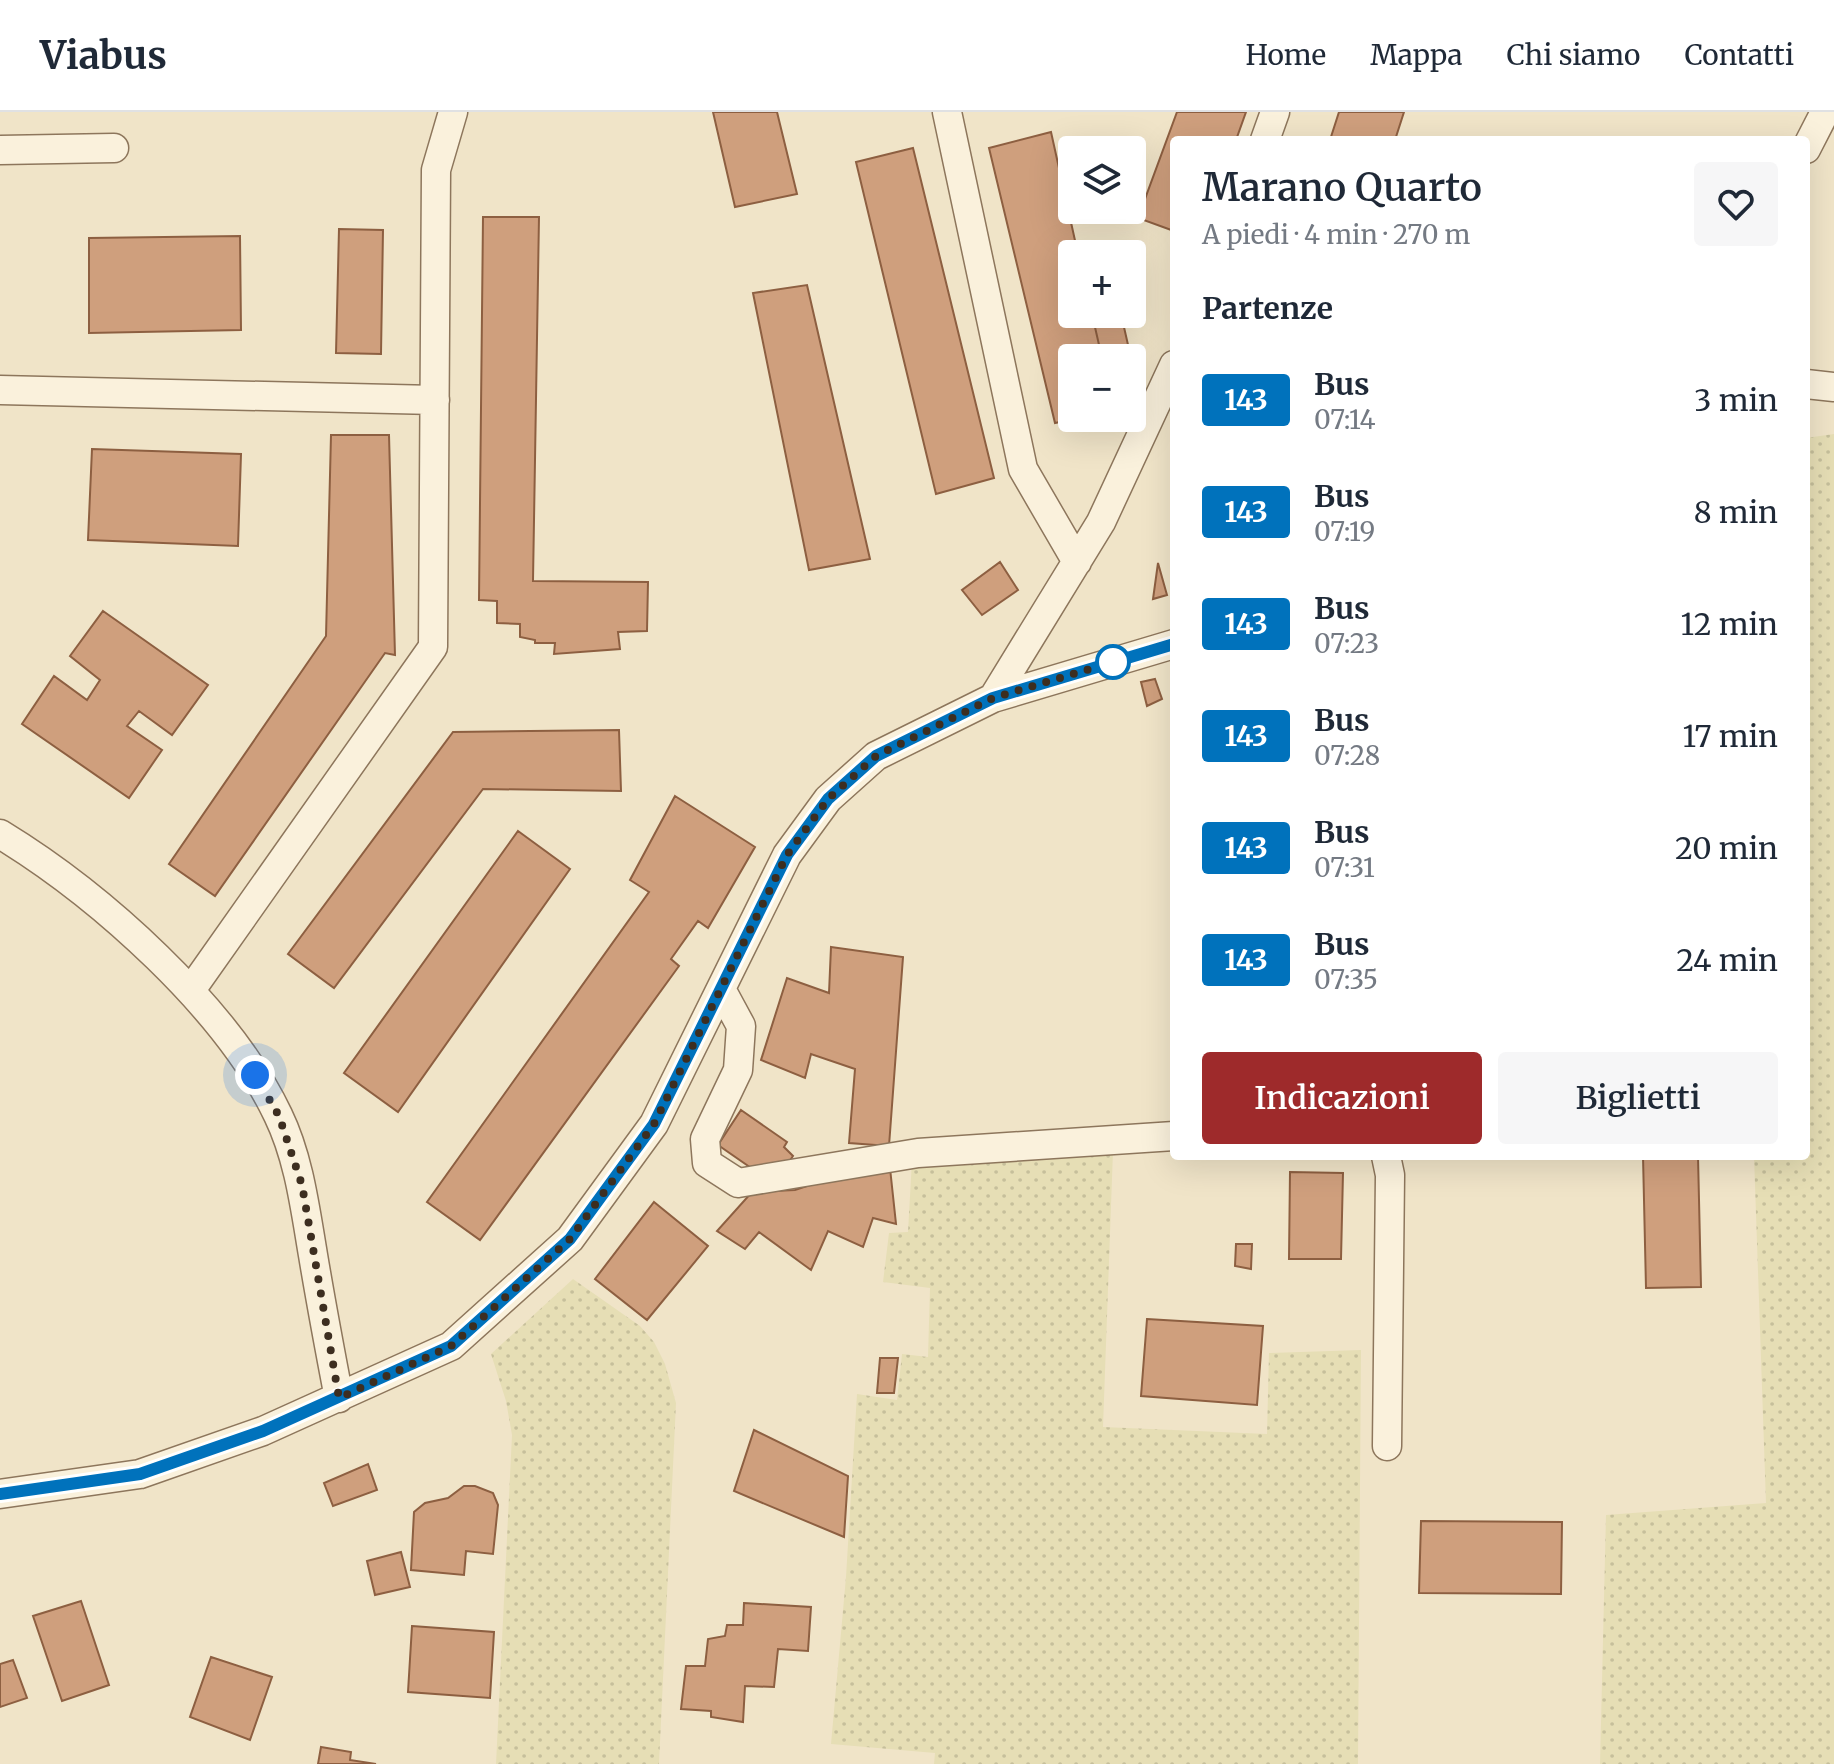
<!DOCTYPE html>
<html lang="it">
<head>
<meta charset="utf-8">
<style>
	body { margin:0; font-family:Merriweather,serif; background:#f6f6f7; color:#1f2937; height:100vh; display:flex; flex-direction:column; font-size:30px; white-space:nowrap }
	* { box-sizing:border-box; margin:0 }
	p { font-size:26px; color:#747a83 }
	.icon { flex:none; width:44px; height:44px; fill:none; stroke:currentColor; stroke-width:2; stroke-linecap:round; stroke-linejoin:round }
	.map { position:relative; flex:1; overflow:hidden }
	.details { position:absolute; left:1170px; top:24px; width:640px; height:1024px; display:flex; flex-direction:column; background:#fff; border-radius:8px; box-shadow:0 8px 32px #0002 }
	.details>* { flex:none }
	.badge { padding:0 16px; border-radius:6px; font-size:28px; line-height:52px }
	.fabs { position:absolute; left:1058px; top:24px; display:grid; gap:16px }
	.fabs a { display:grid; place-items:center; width:88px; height:88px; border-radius:8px; background:#fff; box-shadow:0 8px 32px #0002; font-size:40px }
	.you { position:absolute; width:40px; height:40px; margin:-20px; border:6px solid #fff; border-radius:50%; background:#1a73e8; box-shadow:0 0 0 12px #1a73e833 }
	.map>.badge { position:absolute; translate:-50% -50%; box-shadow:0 0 0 4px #fff }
	h2 { padding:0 32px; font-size:30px; line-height:72px }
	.round { display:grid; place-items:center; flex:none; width:84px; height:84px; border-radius:8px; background:#f6f6f7 }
	.head { display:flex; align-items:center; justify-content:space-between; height:136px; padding:0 32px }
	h1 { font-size:38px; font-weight:600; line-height:60px }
	.button { display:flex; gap:16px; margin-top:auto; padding:16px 32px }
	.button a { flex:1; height:92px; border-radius:8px; background:#9e2a2b; color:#fff; font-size:32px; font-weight:600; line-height:92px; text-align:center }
	.button a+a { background:#f6f6f7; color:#1f2937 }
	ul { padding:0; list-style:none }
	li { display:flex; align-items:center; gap:24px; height:112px; padding:0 32px }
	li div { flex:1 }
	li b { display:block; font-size:30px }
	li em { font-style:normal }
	li .badge { min-width:88px; font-weight:700; text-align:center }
	header { display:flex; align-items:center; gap:48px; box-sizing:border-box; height:112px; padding:0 40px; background:#fff; border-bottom:2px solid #e0e1e3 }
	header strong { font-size:38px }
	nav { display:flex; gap:44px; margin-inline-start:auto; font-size:28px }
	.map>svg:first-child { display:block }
	.farmland { fill:url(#farmland-dots) }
	.building { fill:#cf9f7d; stroke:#8d5f41; stroke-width:2 }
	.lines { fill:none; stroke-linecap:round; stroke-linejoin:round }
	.minor-casing { stroke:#8d765c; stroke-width:31 }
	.minor { stroke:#faf1dc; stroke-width:28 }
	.line-casing { stroke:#fff; stroke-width:18 }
	.line { stroke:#0072bc; stroke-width:12 }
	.walk { stroke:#3d2e20; stroke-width:8; stroke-dasharray:0 14.4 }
	.stop-dot { fill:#fff; stroke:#0072bc; stroke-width:4 }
</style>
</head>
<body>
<header>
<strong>Viabus</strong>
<nav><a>Home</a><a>Mappa</a><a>Chi siamo</a><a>Contatti</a></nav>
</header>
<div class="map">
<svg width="1834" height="1652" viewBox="0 0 1834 1652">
	<defs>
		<pattern id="farmland-dots" width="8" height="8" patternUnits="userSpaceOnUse" patternTransform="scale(2)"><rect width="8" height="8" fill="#e6deb5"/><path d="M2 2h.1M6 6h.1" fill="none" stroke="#c6bf9b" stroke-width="1.8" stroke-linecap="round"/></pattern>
	</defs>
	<rect width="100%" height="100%" fill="#f0e4c8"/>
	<!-- farmland -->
	<path class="farmland" d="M1834,322V1652H1600L1606,1403L1766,1391L1754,1044H1806V326Z
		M1113,1039L1103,1315L1267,1322L1269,1241L1361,1238L1358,1652H934L935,1641L831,1632L846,1465L857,1282L897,1288L902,1242L928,1245L930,1176L883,1170L889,1121L908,1120L912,1048Z
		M573,1167L640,1214L654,1230L665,1252L676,1291L659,1652H496L512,1323L506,1289L491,1242Z"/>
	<!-- building -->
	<path class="building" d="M713,0H777L797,82L735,95Z
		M1177,0H1246L1236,28H1174V119L1138,106Z
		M1339,0H1404L1395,28H1330Z
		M1051,20L1078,142H1072V202H1092L1102,246H1072V306H1079L1055,311L989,36Z
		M913,36L994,366L936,382L856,50Z
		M483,105H539L533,469L648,470L647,519L618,520L620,537L554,542L555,531H535V528L520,525V512L497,511V489L479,488Z
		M339,117L383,118L381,242L336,241Z
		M240,124L241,218L89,221V126Z
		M807,173L870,447L809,458L753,181Z
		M1092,202H1121L1131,246H1102Z
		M331,323H389L395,543L385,541L215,784L169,752L326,524Z
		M92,337L241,342L238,434L88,428Z
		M1000,450L1018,478L982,503L962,478Z
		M1158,451L1167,483L1153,487Z
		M103,499L208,573L172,623L139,599L127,614L162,638L129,686L22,612L54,564L87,588L100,568L70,544Z
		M1155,567L1162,587L1147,594L1141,570Z
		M619,618L621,679L483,677L334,876L288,842L453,620Z
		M675,684L755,735L708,816L698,809L671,847L679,854L480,1128L427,1090L649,780L630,768Z
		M518,719L570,757L398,1000L344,961Z
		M831,835L903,845L889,1034L849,1031L855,957L811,942L805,966L761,948L787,866L829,881Z
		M741,998L787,1030L784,1035L793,1044L783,1059L764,1065L718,1033Z
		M1643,1044H1698L1701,1175L1646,1176Z
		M890,1056L896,1112L873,1106L863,1135L828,1119L811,1158L759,1120L745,1137L717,1119L752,1080L795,1078L846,1061Z
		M1290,1060L1343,1061L1341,1147H1289Z
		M654,1090L708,1134L647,1208L595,1167Z
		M1236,1132H1252L1251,1157L1235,1154Z
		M1147,1207L1263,1214L1257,1293L1141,1284Z
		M880,1246H898L894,1281H877Z
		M754,1318L848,1364L844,1425L734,1379Z
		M368,1352L377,1378L333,1394L324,1371Z
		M464,1374H475L493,1381L498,1393L493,1442L466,1439L464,1463L411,1458L414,1400L425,1391L448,1386Z
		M1421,1409L1562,1410L1561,1482L1419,1481Z
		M401,1440L410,1475L375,1483L367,1449Z
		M81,1489L109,1573L62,1589L33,1504Z
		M744,1491L811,1495L808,1539L778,1537L774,1575L745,1574L743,1610L711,1605V1599L681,1597L686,1554H705L708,1527L725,1524L727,1513H743Z
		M412,1514L494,1520L490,1586L408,1580Z
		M211,1545L272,1565L250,1628L190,1605Z
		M13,1548L27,1586L0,1595V1552Z
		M321,1635L351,1640L350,1648L376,1652H318Z"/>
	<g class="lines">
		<defs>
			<path id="minor" d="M947,0L1023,357L1077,450
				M1265,28L1275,0
				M1806,37L1825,0
				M0,38L114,36
				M1806,272L1834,275
				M0,278L435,288
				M993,586L1101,410L1174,253
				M0,722C100,783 227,896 278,1003C299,1046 305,1096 313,1143C321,1191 330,1239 339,1286
				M721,877L741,914L738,958L705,1027L707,1051L738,1071L918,1041L1174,1024
				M191,878L433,535L436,58L453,0
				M1386,1044L1390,1063L1387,1334
				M0,1382L140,1362L263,1319L451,1234L570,1127L654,1012L787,743L828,687L876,644L993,586L1174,532"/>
		</defs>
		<!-- minor casing -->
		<use href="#minor" class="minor-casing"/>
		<!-- minor -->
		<use href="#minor" class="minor"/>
	</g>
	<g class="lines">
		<defs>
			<path id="line" d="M0,1382L140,1362L263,1319L451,1234L570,1127L654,1012L787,743L828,687L876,644L993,586L1174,532"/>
		</defs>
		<!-- line casing -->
		<use href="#line" class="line-casing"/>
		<!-- line -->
		<use href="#line" class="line"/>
		<!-- walk -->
		<path class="walk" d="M255,963L279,1004L302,1073L339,1286L451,1234L570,1127L654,1012L787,743L828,687L876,644L993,586L1113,550"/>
	</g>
	<!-- markers -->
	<circle class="stop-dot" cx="1113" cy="550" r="16"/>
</svg>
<div class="fabs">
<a><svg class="icon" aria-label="layers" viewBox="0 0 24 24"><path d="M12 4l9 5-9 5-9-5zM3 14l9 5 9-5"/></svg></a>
<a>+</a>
<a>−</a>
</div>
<div class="you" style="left:255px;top:963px"></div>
<section class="details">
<div class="head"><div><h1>Marano Quarto</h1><p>A piedi · 4 min · 270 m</p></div><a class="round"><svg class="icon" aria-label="heart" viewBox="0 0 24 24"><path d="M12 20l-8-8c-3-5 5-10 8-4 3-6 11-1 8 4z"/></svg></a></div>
<h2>Partenze</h2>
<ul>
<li><span class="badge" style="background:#0072bc;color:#fff">143</span><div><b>Bus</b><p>07:14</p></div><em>3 min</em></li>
<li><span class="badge" style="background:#0072bc;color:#fff">143</span><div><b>Bus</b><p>07:19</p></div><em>8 min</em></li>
<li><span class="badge" style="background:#0072bc;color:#fff">143</span><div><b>Bus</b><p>07:23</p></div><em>12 min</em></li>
<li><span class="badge" style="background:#0072bc;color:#fff">143</span><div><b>Bus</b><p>07:28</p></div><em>17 min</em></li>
<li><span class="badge" style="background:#0072bc;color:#fff">143</span><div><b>Bus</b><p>07:31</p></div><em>20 min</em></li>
<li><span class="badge" style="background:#0072bc;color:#fff">143</span><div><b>Bus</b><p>07:35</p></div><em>24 min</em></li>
</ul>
<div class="button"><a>Indicazioni</a><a>Biglietti</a></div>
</section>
</div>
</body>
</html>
